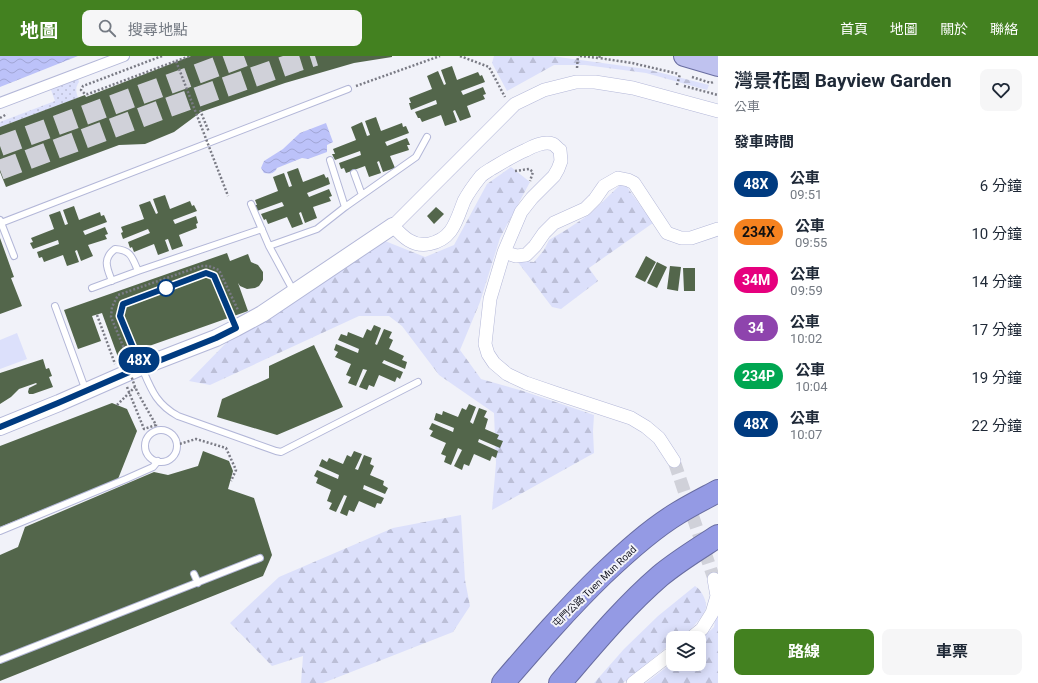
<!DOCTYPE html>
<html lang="zh-TW">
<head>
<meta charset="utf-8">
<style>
	body { margin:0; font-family:Roboto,"Noto Sans TC",sans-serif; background:#f6f6f7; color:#1f2937; height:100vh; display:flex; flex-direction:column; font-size:15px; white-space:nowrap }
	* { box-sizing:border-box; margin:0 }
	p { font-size:13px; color:#747a83 }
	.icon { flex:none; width:22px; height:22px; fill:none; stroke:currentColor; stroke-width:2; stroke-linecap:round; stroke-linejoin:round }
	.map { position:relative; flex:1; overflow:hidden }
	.sheet { display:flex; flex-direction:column; background:#fff; width:320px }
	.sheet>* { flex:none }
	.badge { padding:0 8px; border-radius:13px; font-size:14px; line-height:26px }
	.tools { position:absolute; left:666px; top:575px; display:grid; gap:8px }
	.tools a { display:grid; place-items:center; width:40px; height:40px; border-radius:8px; background:#fff; box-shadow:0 2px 10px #0003; font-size:20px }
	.map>.badge { position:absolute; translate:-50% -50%; box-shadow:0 0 0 2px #fff }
	h2 { padding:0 16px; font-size:15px; line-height:36px }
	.round { display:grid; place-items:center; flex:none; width:42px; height:42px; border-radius:8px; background:#f6f6f7 }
	.overview { display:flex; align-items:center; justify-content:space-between; height:68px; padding:0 16px }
	h1 { font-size:19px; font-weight:700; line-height:30px }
	.action { display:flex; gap:8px; margin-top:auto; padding:8px 16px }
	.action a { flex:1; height:46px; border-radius:8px; background:#438120; color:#fff; font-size:16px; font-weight:700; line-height:46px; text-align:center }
	.action a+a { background:#f6f6f7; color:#1f2937 }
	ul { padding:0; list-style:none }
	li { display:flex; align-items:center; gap:12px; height:48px; padding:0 16px }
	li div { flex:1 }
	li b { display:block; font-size:15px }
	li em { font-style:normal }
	li .badge { min-width:44px; font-weight:700; text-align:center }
	header { display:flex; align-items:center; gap:24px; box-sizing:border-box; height:56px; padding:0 20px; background:#438120; color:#fff }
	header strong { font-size:19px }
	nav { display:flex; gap:22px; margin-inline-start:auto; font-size:14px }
	.search { width:280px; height:36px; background:#f6f6f7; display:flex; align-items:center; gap:10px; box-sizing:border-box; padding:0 14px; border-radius:8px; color:#747a83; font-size:15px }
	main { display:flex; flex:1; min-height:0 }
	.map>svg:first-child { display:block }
	.grass { fill:url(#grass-dots) }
	.forest { fill:url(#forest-firs) }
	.garden { fill:#dce0fb }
	.water { fill:url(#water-waves) }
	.building { fill:#53664b }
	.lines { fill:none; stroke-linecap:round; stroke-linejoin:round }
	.minor-tunnel { stroke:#d0d1d9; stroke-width:13; stroke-dasharray:13 6; stroke-linecap:butt }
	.primary-tunnel { stroke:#d0d1d9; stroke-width:20; stroke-dasharray:20 10; stroke-linecap:butt }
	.service-casing { stroke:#b3b7d8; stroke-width:8 }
	.pedestrian-casing { stroke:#b3b7d8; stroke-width:12 }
	.minor-casing { stroke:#b3b7d8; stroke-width:14 }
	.tertiary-casing { stroke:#b3b7d8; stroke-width:18 }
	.primary-casing { stroke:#686ca0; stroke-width:22 }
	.motorway-casing { stroke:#686ca0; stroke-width:24 }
	.path { stroke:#7a7b85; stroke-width:2.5; stroke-dasharray:2 2; stroke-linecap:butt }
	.service { stroke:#fff; stroke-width:6 }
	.pedestrian { stroke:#fff; stroke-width:10 }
	.minor { stroke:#fff; stroke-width:13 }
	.tertiary { stroke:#fff; stroke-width:16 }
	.primary { stroke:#bfc2ef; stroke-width:20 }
	.motorway { stroke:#949ae4; stroke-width:22 }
	.path-bridge { stroke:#7a7b85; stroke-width:2.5; stroke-dasharray:2 2; stroke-linecap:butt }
	.line-casing { stroke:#fff; stroke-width:9 }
	.line { stroke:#003b80; stroke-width:6 }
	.stop-dot { fill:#fff; stroke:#003b80; stroke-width:2 }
	.labels { text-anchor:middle; stroke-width:4; stroke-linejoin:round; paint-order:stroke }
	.street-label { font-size:10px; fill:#151622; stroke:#f1f2f9 }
</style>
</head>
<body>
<header>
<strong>地圖</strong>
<div class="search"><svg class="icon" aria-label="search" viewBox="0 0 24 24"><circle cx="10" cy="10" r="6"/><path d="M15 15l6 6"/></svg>搜尋地點</div>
<nav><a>首頁</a><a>地圖</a><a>關於</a><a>聯絡</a></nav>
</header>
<main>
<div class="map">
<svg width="718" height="627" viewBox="0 0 718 627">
	<defs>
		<pattern id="grass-dots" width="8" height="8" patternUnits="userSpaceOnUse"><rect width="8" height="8" fill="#dce0fb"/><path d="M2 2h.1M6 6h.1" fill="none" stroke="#bcbfd7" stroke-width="1.8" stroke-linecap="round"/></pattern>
		<pattern id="forest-firs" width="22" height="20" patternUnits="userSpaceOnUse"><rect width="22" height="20" fill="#dce0fb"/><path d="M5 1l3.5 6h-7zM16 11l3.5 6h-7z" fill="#bcbfd7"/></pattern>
		<pattern id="water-waves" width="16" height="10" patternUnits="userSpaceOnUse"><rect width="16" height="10" fill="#bcc2f9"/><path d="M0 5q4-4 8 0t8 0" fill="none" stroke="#a1a6d5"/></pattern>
	</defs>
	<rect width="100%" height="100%" fill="#f1f2f9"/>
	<!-- grass -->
	<path class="grass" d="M78,23L79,26C75,32 76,35 78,42L0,71V66L55,45L51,34Z"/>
	<!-- forest -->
	<path class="forest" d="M494,0H551L646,13L709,29L707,34L646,17L585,9H554L507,35L492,7Z
		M511,111L530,126L500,182L480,246L460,294L481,323L523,335L594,359L593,375L594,397L492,454L496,407L494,357L439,319L402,270L389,260H359L210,329L189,325L226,287L385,185L425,201L454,189L487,128Z
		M620,129L627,131L653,167L589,212L598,225L561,253L552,251L517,205L534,206L544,194L549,184L566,174L590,158Z
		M461,459L465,524L470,550L453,576L323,627H301L303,600L272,610L230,567L279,521L393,472Z
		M695,530C701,533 707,545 706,551C705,560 687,578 679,582C678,582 674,582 673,582V586L623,627H594L624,593L658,560Z
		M718,547V627H646L673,606V608H699V585L714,571Z"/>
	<!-- garden -->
	<path class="garden" d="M17,277L27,303L0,313V284Z"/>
	<!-- water -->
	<path class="water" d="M0,0H78L0,31Z
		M326,67L333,86L327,89V96L308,103L302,102L277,112C274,118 270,118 264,117L261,112L264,105L283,93L300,77Z"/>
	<!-- building -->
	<path class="building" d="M191,0H392V1L354,7L285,27L201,56L174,76L145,88L119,89L6,131L0,116V71L85,39L86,41Z
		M452,10L457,24L478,16L480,20L482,19L485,26L461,35L463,39L483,31L486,38L483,39L485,43L467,50L471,61L460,65L455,54L453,55L457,66L445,70L441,59L422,66L420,62H418L415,56L437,48L436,44L411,54L409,47H411L409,42L432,33L427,20L438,15L444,29L446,28L441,14Z
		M376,61L381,75L402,67L403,71L406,70L409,77L385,86L387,90L407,82L410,89H407L409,94L390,100L395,112L383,116L379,105L377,106L381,117L369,121L365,110L346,117L344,112L341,113L339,107L361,99L360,95L335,104L332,98H335L333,93L356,84L351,71L362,66L367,80L370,79L365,65Z
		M298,112L303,126L324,118L326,122L328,121L330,128L307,137L309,141L329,133L332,140L329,141L331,145L313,151L317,162L305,167L301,156L299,157L303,168L292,172L287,161L268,168L266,163L264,164L261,158L284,150L282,146L257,155L255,149H257L255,144L278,135L273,121L284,117L289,131L292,130L287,116Z
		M165,139L170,153L190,145L192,150L194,149L197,155L173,164L175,168L196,160L198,167L196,168L197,172L179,179L183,190L172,194L168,183L165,184L169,195L158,199L154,188L134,196L132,191L130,192L128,186L150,177L148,173L123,183L121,177L123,176L121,171L144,163L139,149L150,145L156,158L158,157L153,143Z
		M74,150L79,164L100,156L101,160L104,159L107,166L83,175L85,179L105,171L108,178L105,179L107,183L88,189L93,200L81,205L77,194L75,195L79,206L67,210L63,199L44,206L42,201L39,202L37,196L59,188L58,184L33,193L30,187L33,186L31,182L54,173L49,159L60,155L65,169L68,168L63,154Z
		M436,151L444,158L434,168L427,160Z
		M0,182L14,221L11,222L22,250L0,258Z
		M227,197L230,205L248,198L251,206L258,209L263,216V224L259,230L255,232L247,233L240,230L238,227L248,255L118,301L102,257L92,260L101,285L78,293L64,254Z
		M646,200L656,206L645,226L635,221Z
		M657,206L667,211L657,232L647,227Z
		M670,210L681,211L678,235L667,233Z
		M683,212H695V235H684Z
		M374,269L381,272L375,288L377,289L384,273L392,276L389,282L393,284L389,293L404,300L402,304L407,306L405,313L384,304L382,307L403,316L400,323L397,321L395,326L379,319L374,331L369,329L367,334L359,331L367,314L363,313L356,330L348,327L351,321L346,319L351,308L335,301L338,296L334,294L336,288L358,297L359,293L338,284L341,278L347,280L348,276L363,282L367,273L371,275Z
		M314,289L343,351L277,379L217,361L222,343L269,322V310Z
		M43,303L46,313L49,312L52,320L49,321L53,331L33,338H29L28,336L29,332L37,328L36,327L19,333L11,341L0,348V317Z
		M112,347L127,353L137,375L118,423L0,471V390Z
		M469,348L476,351L470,366L473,368L479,352L487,355L484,361L488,363L485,373L499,379L497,383L503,385L500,392L479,383L478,386L498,395L496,402L492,400L490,405L474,398L469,410L464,408L462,414L454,410L462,394L458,392L451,409L444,406L446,400L441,398L446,387L430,380L433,375L429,373L432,367L453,376L454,372L434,364L436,357L442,359L443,355L458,361L462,352L466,354Z
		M203,395L229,405L233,415L228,433L254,442L272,499L263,520L0,625V499L18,491L25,471L154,416L168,419L198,410Z
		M354,395L362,398L355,413L358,414L364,399L372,402L370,408L374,410L370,419L384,425L383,429L388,432L385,438L364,429L363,433L384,442L381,448L377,447L375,452L359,445L354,456L349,454L347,460L340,457L347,440L344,439L336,456L329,453L332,447L327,445L331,434L316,427L318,422L314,420L317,414L338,423L339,419L319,410L322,403L327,406L329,402L343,408L347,399L351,401Z"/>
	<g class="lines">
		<!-- minor-tunnel -->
		<path class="minor-tunnel" d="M674,405L714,523"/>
		<!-- primary-tunnel -->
		<path class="primary-tunnel" d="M0,90L246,0
			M0,114L166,52L296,6L315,0"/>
		<defs>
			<path id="service" d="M330,104L345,151
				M354,117L362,139
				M251,148L269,190L294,236
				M0,164L14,200
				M1,167L348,33
				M269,190L317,173L345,151L416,101L427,81
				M112,225C107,212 102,203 115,193C131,194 132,201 138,215
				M92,232L138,215L262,173
				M55,250L86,335
				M142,312C151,333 156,348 178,360L276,395L281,396L418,326
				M145 390a16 16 0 1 1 32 0a16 16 0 1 1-32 0Z
				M0,475L126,423L153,411L158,405
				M194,518L198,527
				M0,604L260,502"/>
			<path id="pedestrian" d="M0,47L124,0"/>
			<path id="minor" d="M504,196L516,200L526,199L535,190L544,177L554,167L585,153L595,143L604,130L618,122L628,124L634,127L667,177L681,182H691L718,173
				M674,405L659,382L646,371L631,362L558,338L526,327L507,318L494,307L488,298L485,288L490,243L504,196L521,156L532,142L554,120L558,113L561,105L560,94C558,93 555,89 553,88C545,85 533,90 526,94C514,99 503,106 491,113C488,115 484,117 481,120C477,125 467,139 464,145C456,165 453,183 429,188C413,191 403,181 393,170L515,48L544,34L576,26H595L633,32L718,55
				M691,582L702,573L712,557L717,540L714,523
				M633,627L673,596"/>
			<path id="tertiary" d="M0,371L59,347L141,311L216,282L236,272L262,258L393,170"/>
			<path id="primary" d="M684,0L718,10"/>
			<path id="motorway" d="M503,627C535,590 567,553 602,519C625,497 650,474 678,457C691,449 705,442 718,435
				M560,627C592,590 623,552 660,520C678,505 698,493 718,480"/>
		</defs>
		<!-- service casing -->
		<use href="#service" class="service-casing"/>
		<!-- pedestrian casing -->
		<use href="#pedestrian" class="pedestrian-casing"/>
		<!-- minor casing -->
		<use href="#minor" class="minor-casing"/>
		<!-- tertiary casing -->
		<use href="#tertiary" class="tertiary-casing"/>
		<!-- primary casing -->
		<use href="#primary" class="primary-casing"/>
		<!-- motorway casing -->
		<use href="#motorway" class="motorway-casing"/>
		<!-- path -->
		<path class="path" d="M460,0L489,11L505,41
			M580,0L599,2
			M600,0L599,2L632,7L679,18
			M176,5L190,0
			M577,12L578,0
			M692,21L711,27L713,26
			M677,29L680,18
			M356,30L440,0
			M684,30L718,39
			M200,54L209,76
			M0,62L7,58
			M515,115L529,113L533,116L530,125
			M97,259L115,308
			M128,302L111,261L112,251L118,239L201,210H209L219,214L238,254
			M127,331L144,373L156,369L139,339
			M176,389L196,383L226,392L236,414L231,425"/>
		<!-- service -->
		<use href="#service" class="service"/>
		<!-- pedestrian -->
		<use href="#pedestrian" class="pedestrian"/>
		<!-- minor -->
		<use href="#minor" class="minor"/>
		<!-- tertiary -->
		<use href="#tertiary" class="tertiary"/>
		<!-- primary -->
		<use href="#primary" class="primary"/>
		<!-- motorway -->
		<use href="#motorway" class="motorway"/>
		<!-- path-bridge -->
		<path class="path-bridge" d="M162,0L83,30L81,34L85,38H88L176,5L228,140
			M124,299L135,331L139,339
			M117,349L135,331"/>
	</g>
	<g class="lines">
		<defs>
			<path id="line" d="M0,371L58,347L141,311L120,260L123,248L206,217L214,220L236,272L216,282L156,306"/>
		</defs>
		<!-- line casing -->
		<use href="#line" class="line-casing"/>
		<!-- line -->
		<use href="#line" class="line"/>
	</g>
	<!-- markers -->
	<circle class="stop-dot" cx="166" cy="232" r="8"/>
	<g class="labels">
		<!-- street labels -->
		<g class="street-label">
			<text transform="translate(594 530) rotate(-44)" y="4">屯門公路 Tuen Mun Road</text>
		</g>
	</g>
</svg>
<div class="tools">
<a><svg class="icon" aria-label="layers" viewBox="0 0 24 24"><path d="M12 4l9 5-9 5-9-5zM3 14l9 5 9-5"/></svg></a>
</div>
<b class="badge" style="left:139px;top:304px;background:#003b80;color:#fff">48X</b>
</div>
<section class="sheet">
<div class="overview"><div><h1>灣景花園 Bayview Garden</h1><p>公車</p></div><a class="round"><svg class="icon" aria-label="heart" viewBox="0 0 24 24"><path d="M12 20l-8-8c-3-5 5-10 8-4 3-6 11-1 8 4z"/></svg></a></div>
<h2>發車時間</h2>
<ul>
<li><span class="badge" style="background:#003b80;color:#fff">48X</span><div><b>公車</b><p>09:51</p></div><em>6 分鐘</em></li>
<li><span class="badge" style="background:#f58220;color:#111">234X</span><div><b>公車</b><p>09:55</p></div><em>10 分鐘</em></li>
<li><span class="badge" style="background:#e6007e;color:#fff">34M</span><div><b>公車</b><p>09:59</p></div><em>14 分鐘</em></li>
<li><span class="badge" style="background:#8e44ad;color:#fff">34</span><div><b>公車</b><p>10:02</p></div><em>17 分鐘</em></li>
<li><span class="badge" style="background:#00a651;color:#fff">234P</span><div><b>公車</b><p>10:04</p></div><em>19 分鐘</em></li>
<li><span class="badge" style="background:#003b80;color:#fff">48X</span><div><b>公車</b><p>10:07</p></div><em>22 分鐘</em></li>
</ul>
<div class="action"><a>路線</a><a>車票</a></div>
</section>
</main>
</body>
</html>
